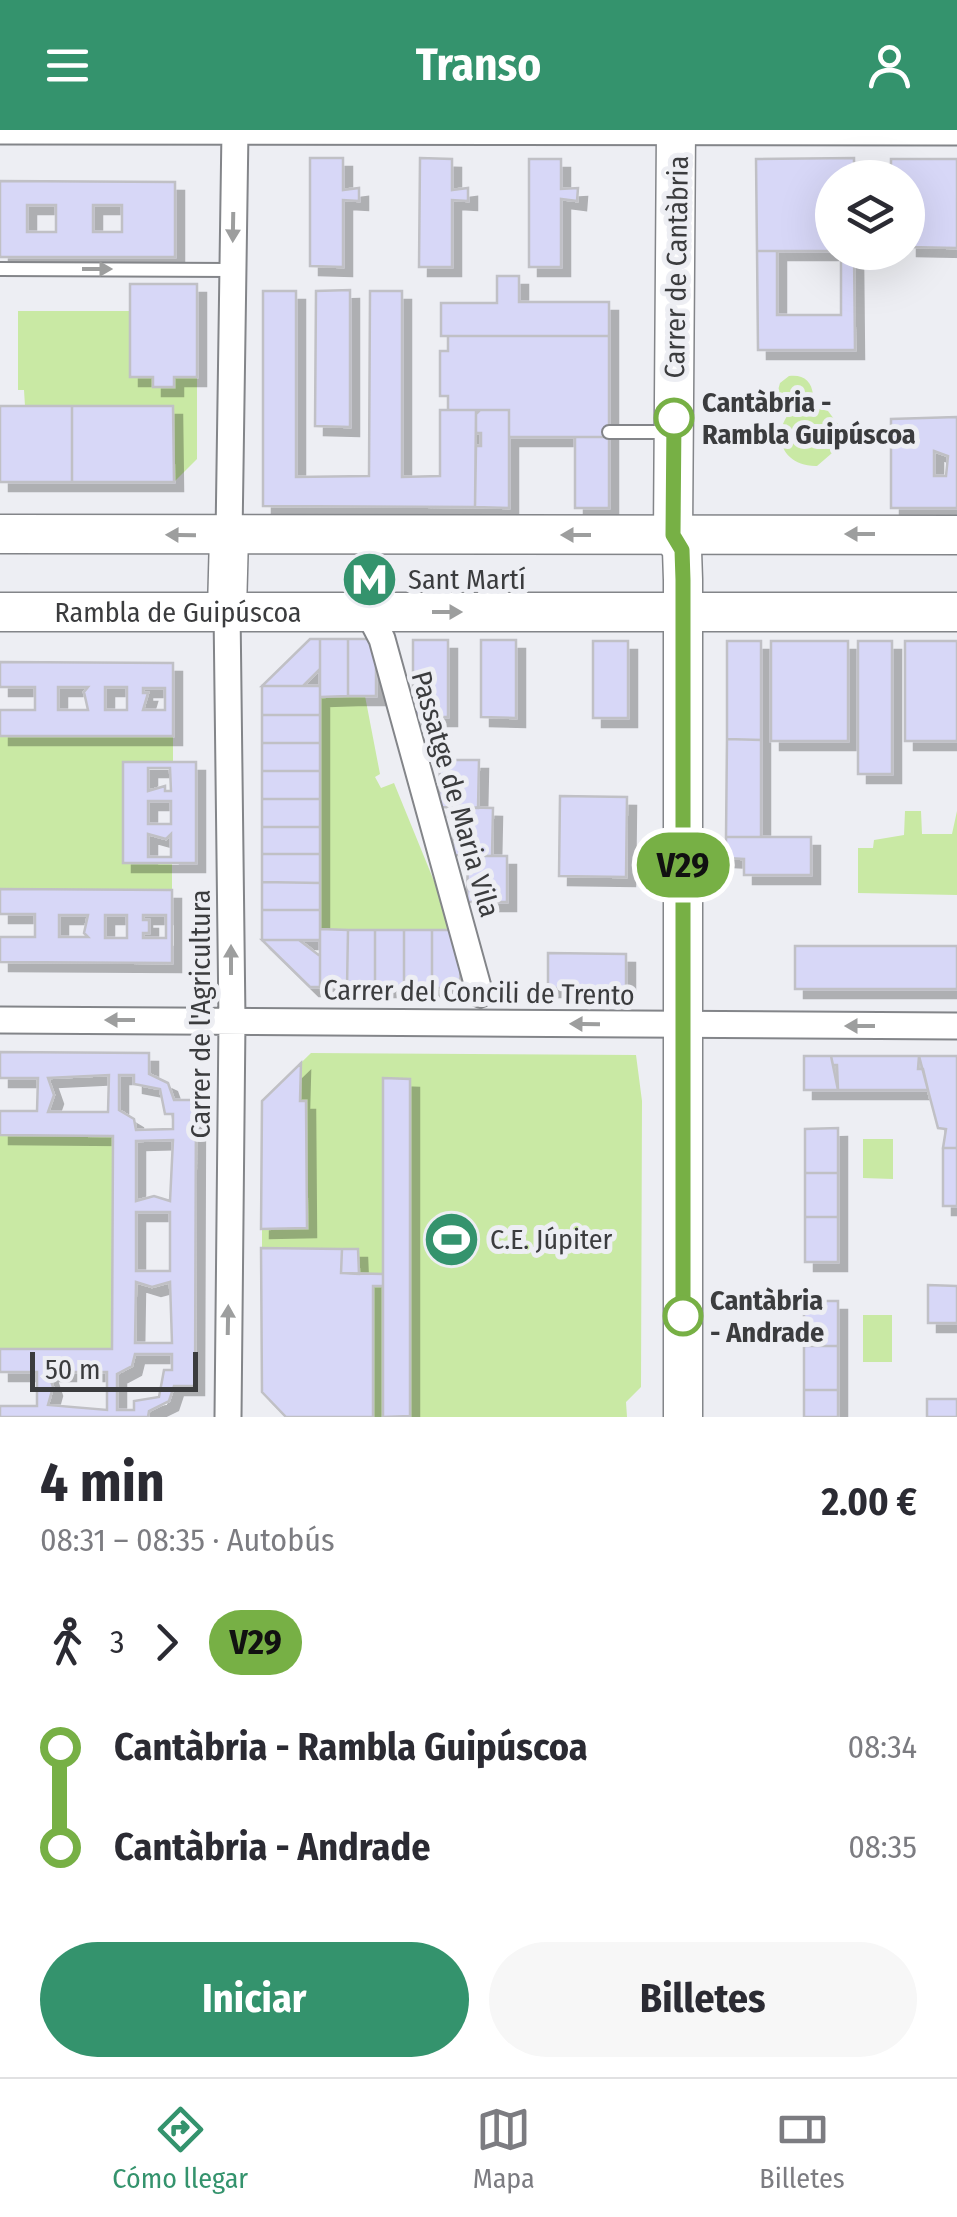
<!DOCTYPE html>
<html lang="es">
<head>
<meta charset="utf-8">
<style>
	body { margin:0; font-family:"Fira Sans Condensed",sans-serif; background:#f7f7f7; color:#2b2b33; height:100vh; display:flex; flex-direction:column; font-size:38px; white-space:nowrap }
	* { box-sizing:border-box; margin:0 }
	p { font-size:32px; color:#7c7c81 }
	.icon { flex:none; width:55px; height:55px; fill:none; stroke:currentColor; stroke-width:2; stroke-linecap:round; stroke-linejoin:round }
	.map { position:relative; height:1287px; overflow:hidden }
	.panel { display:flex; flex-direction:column; background:#fff; flex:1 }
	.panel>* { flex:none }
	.badge { padding:0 20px; border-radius:32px; font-size:35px; line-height:65px }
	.fabs { position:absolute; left:815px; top:30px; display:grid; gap:20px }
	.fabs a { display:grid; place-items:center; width:110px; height:110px; border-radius:50%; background:#fff; box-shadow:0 10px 40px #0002; font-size:50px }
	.scale { position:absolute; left:30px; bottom:25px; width:168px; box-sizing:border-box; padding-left:10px; border:5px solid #3b3c3e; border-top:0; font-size:28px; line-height:35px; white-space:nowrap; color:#3b3c3e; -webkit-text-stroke:8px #edeef3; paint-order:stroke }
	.map>.badge { position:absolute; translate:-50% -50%; box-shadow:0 0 0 5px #fff }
	.legs { display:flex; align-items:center; gap:15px; height:110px; padding:0 40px; font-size:32px }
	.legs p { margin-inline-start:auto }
	.headline { display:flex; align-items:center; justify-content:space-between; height:170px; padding:0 40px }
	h1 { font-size:55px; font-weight:700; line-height:75px }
	.button { display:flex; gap:20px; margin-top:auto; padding:20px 40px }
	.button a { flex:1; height:115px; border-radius:60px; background:#34936d; color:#fff; font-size:40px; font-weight:700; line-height:115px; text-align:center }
	.button a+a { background:#f7f7f7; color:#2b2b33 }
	ul { padding:0 40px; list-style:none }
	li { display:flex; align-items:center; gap:35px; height:100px; font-size:38px }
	li i { display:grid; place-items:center; width:15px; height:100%; margin:0 12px; background:currentColor }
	li i::after { content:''; width:25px; height:25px; margin:-12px; border:8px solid; border-radius:50%; background:#fff }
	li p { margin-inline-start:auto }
	li:first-child i { background:linear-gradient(#0000 50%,currentColor 0) }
	li:last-child i { background:linear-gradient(currentColor 50%,#0000 0) }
	header { display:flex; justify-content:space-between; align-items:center; height:130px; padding:0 40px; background:#34936d; color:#fff; font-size:45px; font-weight:700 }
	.tabs { display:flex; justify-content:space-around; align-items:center; height:140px; border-top:2px solid #e1e1e2; background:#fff; font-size:28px; color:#7c7c81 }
	.tabs a { display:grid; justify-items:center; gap:5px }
	.tabs .selected { color:#34936d }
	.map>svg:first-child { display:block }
	.green { fill:#c9e9a4 }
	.building { fill:#d7d7f7; stroke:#c0c0c5; stroke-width:2.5; fill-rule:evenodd; filter:url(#shadow) }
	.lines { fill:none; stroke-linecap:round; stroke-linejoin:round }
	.lane-casing { stroke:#838589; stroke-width:16 }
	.street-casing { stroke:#838589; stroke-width:29 }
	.secondary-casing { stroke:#838589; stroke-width:41 }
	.lane { stroke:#fff; stroke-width:12 }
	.street { stroke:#fff; stroke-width:25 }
	.secondary { stroke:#fff; stroke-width:38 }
	.oneway { fill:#9d9e9e }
	.line-1-casing { stroke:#fff; stroke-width:22 }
	.line-1 { stroke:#77b045; stroke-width:15 }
	.stop-1-dot { fill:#fff; stroke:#77b045; stroke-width:5 }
	.labels { text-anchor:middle; stroke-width:10; stroke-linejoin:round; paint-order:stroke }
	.street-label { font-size:28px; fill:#3b3c3e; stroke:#edeef3 }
	.stop-label { font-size:28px; font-weight:bold; fill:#3b3c3e; stroke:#edeef3; text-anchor:start }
	.poi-label { font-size:28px; fill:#3b3c3e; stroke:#edeef3; text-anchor:start }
</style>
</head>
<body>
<header><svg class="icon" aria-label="menu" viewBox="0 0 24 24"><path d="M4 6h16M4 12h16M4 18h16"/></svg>Transo<svg class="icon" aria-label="person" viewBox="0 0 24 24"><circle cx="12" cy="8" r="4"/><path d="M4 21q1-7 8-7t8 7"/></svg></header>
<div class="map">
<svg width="957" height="1287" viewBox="0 0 957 1287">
	<defs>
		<filter id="shadow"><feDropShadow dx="9" dy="9" stdDeviation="0" flood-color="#0004"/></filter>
	</defs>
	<rect width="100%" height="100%" fill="#edeef3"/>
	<!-- green -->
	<path class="green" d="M18,181H130V247H153V257H174V247H197V329L174,352L172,277L25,276L24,260H18Z
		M789,246C803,244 812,251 813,265L808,276L828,281L840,297L839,317L817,336C784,337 770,307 790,282L777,264L780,253Z
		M365,566L380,644L375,647L381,658L394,653L454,800L320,799V567Z
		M0,606H173V632H123V732L172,733V760L0,759Z
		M905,681H921L922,704H952L957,681V765L858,763V718H873L874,710L904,705Z
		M311,923L636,925L642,971L641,1257L626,1272L627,1287H286L262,1262V971Z
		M0,1005L113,1006L112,1219H0Z
		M863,1009H893V1049L863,1048Z
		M863,1185H892V1232H863Z"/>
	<!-- building -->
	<path class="building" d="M310,28H343V60L359,58V71L343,70V137L310,136Z
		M420,28L452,29V60L468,58V71L452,70V137H419Z
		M854,28V48H832V121H757L756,29Z
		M529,29H561V59L578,58L577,71L561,69V137H529Z
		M891,29H957V118L908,117V48H891Z
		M0,51L175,52V127H0ZM27,75H56V102H27ZM93,75H122V102H93Z
		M757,121H777V185H841V122H854L855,220H758Z
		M497,146H519V172H609V206H441V173H497Z
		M130,154H197V247H174V257H153V247H130Z
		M350,160V297L315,296L316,161Z
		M263,161H296V347L369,346L370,161H402V347L440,346V280H476L475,377L263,376Z
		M448,206H609V307H509V280H448V266H440V221H448Z
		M0,276H72V352H0Z
		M72,276H173L174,352H72Z
		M480,280H509V378L475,377L476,316H481V303H476V284Z
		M957,287V378H891V289ZM934,321L948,326L946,346H934Z
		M575,307H609V378H575Z
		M310,509H320V539L303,556H262Z
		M320,509H348V566L320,567Z
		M348,509H376V566H348Z
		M413,510H448V587H413Z
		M481,510H516V588L481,587Z
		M593,511H628V588H593Z
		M727,511H761V610L727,609Z
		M771,511H848V611H771Z
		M858,511H892V644H858Z
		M905,511H957V611H905Z
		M0,532L173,533V606H0V580H35V557H0ZM58,557H88L84,562L88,580H58ZM105,557H127V580H105ZM143,558H165V580H143L148,563H143Z
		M262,556H320V585H262Z
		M262,585H320V613H262Z
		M727,609L761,610V707H726Z
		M262,613H320V641H262Z
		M440,630H479L478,678L439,677Z
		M123,632H196V733H123ZM148,638H170L171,661H165V656L148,661ZM148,671H171V694H148ZM148,704L166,709L171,704V727H148Z
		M262,641H320V669H262Z
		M560,666L627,667L626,747L559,746Z
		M262,669H320V697H262Z
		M454,677L493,678L492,726L453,725Z
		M262,697H320V724H262Z
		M726,707H811V745H744V729L726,728Z
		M262,724H320V753L262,752Z
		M468,726H507V772H467Z
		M262,752L320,753V780H262Z
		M0,759L172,760V833L0,832V807H35V784H0ZM59,785H88L84,803L88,807H59ZM105,785H127V808H105ZM143,785H166V808H143V803H149V790H143Z
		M262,780H320V810H262Z
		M320,799L348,800L347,858L320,857Z
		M348,800H375V858H347Z
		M375,800H404V858H375Z
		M404,800H432V858H404Z
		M432,800H461L460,858H432Z
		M262,810H299L320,826V857H310Z
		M795,816H957V859H795Z
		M548,823L626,824V858H548Z
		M0,922L149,923V944L168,953L174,970H196L195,1256H174L169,1271L149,1281L148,1287H0V1276H37V1242H0V1219H112L113,1006L0,1005V981H37L38,948H0ZM109,945L108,982H48L54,965L48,948ZM119,945H134V954L160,959L165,984H173V999L136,1000L134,989L119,980ZM173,1010L170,1071L154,1066L136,1071V1011ZM136,1082H170V1141H136ZM136,1152L152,1157L170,1152L172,1213H135ZM135,1224H172V1240H164L159,1267L134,1271V1280H117V1244L132,1236ZM48,1242H107V1280L48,1275L53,1257Z
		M804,926H831L838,960H804Z
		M831,926H919L918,939H923L928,960H838L837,935H833Z
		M919,926H957V1018H943L946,999L938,998Z
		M301,933L300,971H306L307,1098L261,1099L262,971Z
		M383,948L410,949V1286L383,1287Z
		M838,998V1043H805V999Z
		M943,1018H957V1076H943Z
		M805,1043H838V1087H805Z
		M805,1087H838V1132H805Z
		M261,1118L342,1119L341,1143L383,1144V1156H373V1287H286L262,1262Z
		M342,1119H358L359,1144L341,1143Z
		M928,1155L957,1156V1193H928Z
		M804,1171H838V1216H804Z
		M804,1216H838V1260H804Z
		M804,1260H838V1287H804Z
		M927,1269H957V1287H927Z"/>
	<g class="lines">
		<defs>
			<path id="lane" d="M0,139L232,140
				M609,302H672"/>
			<path id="street" d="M0,1L957,2
				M229,406L235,0
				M227,480L232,890L228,1287
				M368,482L382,509L480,864
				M0,890L957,896"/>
			<g id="secondary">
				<path d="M676,0L673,405L682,420L683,450V1287"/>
				<path d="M0,404L957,405"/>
				<path d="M227,480L229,406"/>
				<path id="s1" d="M0,482H957"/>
			</g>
		</defs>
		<!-- lane casing -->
		<use href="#lane" class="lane-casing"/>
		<!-- street casing -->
		<use href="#street" class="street-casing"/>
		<!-- secondary casing -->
		<use href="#secondary" class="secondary-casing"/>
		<!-- lane -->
		<use href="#lane" class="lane"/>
		<!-- street -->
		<use href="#street" class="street"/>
		<!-- secondary -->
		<use href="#secondary" class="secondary"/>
	</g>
	<!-- one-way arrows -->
	<defs><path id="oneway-solid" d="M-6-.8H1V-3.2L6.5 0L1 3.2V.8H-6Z" transform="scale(2.5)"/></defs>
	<g class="oneway">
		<use href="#oneway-solid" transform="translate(233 97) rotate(91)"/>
		<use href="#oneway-solid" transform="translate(97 139)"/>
		<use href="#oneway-solid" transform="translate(860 404) rotate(-180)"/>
		<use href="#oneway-solid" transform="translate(181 405) rotate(-179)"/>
		<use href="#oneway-solid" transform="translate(576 405) rotate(180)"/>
		<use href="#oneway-solid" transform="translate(447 482)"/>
		<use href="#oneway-solid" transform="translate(231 830) rotate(-90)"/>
		<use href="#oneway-solid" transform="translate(120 890) rotate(180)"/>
		<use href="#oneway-solid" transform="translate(585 894) rotate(-179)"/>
		<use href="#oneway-solid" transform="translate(860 896) rotate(-180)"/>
		<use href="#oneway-solid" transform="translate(228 1190) rotate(-89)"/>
	</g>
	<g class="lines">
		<defs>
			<path id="line-1" d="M674,288L673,405L682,420L683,450V1186"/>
		</defs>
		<!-- line-1 casing -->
		<use href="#line-1" class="line-1-casing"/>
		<!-- line-1 -->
		<use href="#line-1" class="line-1"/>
	</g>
	<!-- icons -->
	<defs>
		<symbol id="metro-disc" viewBox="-11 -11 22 22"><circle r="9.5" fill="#34936d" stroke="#edeef3"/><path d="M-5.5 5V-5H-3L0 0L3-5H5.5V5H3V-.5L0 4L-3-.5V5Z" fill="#fff"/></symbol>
		<symbol id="stadium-disc" viewBox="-11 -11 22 22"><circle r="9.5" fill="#34936d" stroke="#edeef3"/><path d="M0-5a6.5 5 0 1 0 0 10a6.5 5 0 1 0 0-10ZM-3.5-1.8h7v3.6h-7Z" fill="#fff"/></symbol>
	</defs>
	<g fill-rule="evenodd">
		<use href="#metro-disc" x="338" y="418" width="63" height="63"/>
		<use href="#stadium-disc" x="420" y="1078" width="63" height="63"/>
	</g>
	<!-- markers -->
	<g class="stop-1-dot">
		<circle cx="674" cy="288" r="18"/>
		<circle cx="683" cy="1186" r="18"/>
	</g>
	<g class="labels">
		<!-- street labels -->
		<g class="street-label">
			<text transform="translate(676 137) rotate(-89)" y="10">Carrer de Cantàbria</text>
			<text dy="10" stroke="none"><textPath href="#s1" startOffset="178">Rambla de Guipúscoa</textPath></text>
			<text transform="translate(456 664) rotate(74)" y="10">Passatge de Maria Vila</text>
			<text transform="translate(479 862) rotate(1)" y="10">Carrer del Concili de Trento</text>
			<text transform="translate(200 884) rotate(-90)" y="10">Carrer de l'Agricultura</text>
		</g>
		<!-- stop labels -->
		<g class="stop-label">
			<text x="702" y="282">Cantàbria -<tspan x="702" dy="32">Rambla Guipúscoa</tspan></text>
			<text x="710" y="1180">Cantàbria<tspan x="710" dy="32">- Andrade</tspan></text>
		</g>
		<!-- poi labels -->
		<g class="poi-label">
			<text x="408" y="459">Sant Martí</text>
			<text x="490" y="1119">C.E. Júpiter</text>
		</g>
	</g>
</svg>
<div class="fabs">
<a><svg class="icon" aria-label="layers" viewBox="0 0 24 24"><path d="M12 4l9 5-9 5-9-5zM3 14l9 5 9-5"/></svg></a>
</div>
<div class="scale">50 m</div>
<b class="badge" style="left:683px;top:735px;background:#77b045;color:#111">V29</b>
</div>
<section class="panel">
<div class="headline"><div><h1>4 min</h1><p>08:31 – 08:35 · Autobús</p></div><b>2.00 €</b></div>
<div class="legs"><svg class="icon" aria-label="walk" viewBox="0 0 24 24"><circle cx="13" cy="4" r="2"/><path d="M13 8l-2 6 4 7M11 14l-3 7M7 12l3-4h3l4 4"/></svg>3<svg class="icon" aria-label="forward" viewBox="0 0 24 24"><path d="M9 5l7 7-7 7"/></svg><b class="badge" style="background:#77b045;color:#111">V29</b></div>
<ul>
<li><i style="color:#77b045"></i><b>Cantàbria - Rambla Guipúscoa</b><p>08:34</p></li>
<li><i style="color:#77b045"></i><b>Cantàbria - Andrade</b><p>08:35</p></li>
</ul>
<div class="button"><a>Iniciar</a><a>Billetes</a></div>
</section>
<nav class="tabs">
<a class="selected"><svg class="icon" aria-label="directions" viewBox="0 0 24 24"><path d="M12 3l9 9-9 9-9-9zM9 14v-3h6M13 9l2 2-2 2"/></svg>Cómo llegar</a>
<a><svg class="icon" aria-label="map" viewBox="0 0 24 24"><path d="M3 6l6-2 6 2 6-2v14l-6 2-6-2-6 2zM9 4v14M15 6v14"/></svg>Mapa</a>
<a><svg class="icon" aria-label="tickets" viewBox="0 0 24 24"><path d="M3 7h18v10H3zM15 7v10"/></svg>Billetes</a>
</nav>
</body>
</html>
